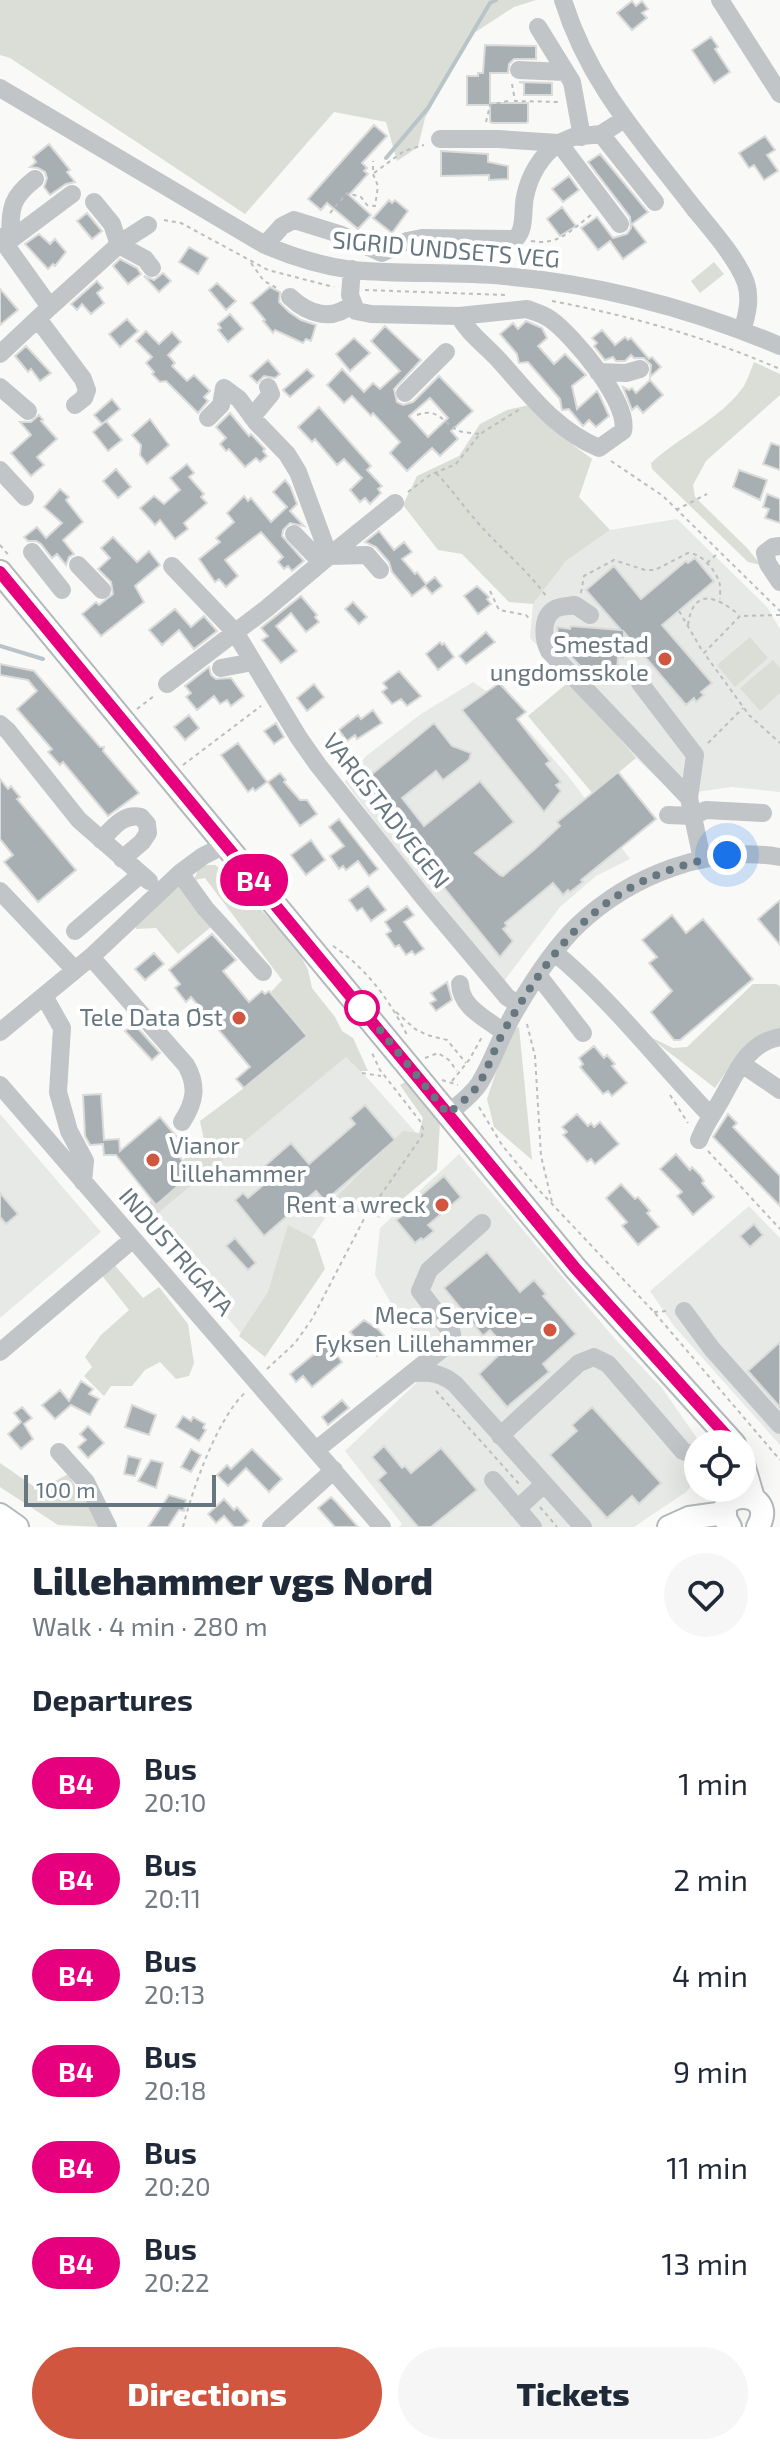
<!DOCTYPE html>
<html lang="en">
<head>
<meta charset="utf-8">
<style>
	body { margin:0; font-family:"Exo 2",sans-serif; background:#f6f6f7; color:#1f2937; height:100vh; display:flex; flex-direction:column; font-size:30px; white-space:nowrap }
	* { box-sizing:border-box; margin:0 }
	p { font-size:26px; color:#747a83 }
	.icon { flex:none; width:44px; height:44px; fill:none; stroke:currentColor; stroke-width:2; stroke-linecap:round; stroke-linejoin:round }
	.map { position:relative; height:1527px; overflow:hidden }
	.details { display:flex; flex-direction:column; background:#fff; flex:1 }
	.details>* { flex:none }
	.badge { padding:0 16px; border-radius:26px; font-size:28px; line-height:52px }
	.fabs { position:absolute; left:684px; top:1430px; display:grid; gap:16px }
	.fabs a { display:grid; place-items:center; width:72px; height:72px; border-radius:50%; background:#fff; box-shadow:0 8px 32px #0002; font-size:40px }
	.scale { position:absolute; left:24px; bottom:20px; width:192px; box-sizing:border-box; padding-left:8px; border:4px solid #67777f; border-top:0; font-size:22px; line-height:28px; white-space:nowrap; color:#67777f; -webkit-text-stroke:6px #fff; paint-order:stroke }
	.you { position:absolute; width:40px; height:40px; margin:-20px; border:6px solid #fff; border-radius:50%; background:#1a73e8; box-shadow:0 0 0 12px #1a73e833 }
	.map>.badge { position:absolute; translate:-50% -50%; box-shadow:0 0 0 4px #fff }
	h2 { padding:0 32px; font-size:30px; line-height:72px }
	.round { display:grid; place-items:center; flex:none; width:84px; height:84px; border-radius:42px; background:#f6f6f7 }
	.headline { display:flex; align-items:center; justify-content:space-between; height:136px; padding:0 32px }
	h1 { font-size:38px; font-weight:800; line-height:60px }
	.primary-button { display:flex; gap:16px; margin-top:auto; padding:16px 32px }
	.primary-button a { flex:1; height:92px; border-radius:48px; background:#d1563f; color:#fff; font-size:32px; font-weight:800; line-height:92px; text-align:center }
	.primary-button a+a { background:#f6f6f7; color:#1f2937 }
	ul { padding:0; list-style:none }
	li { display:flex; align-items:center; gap:24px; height:96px; padding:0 32px }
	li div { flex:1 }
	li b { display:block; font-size:30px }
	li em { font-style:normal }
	li .badge { min-width:88px; font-weight:700; text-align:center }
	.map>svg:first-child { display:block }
	.built { fill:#e7e9e7 }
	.green { fill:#daded7 }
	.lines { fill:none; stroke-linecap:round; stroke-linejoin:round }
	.stream { stroke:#b8c4c7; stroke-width:4 }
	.building { fill:#a7afb3; stroke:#dbdbda; stroke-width:2; fill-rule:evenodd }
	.major-casing { stroke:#b3b8bb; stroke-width:26 }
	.path { stroke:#bbbec0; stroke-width:2; stroke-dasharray:4 4; stroke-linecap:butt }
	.minor { stroke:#c1c5c8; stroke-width:18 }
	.major { stroke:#fff; stroke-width:22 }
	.line-casing { stroke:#fff; stroke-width:18 }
	.line { stroke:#e6007e; stroke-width:12 }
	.walk { stroke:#67777f; stroke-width:8; stroke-dasharray:0 14.4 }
	.poi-dot { fill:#d1563f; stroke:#fff; stroke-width:3 }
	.stop-dot { fill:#fff; stroke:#e6007e; stroke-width:4 }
	.labels { text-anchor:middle; stroke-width:8; stroke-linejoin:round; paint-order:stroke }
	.street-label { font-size:24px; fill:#67777f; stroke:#fff }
	.poi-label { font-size:24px; fill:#67777f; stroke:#fff; text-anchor:end }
</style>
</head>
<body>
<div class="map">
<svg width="780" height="1527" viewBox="0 0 780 1527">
	<rect width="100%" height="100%" fill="#f9f9f7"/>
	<!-- built -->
	<path class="built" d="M677,519L767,607L780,629V792L732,787L675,795L636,758L571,680L530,638L533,604L566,561L610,530Z
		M473,682L506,705L569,777L630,859L596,876L560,907L504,981L429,893L345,782L366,756L421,714Z
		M346,1054L419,1136L335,1203L245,1338L143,1222Z
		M0,1114L101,1232L0,1318Z
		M459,1154L615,1339L662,1388L701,1444H698V1477L686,1492L634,1527H399L402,1524L345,1451L439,1361L393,1307L375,1275L380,1228Z
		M749,1206L780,1238V1445L674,1326L650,1291Z"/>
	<!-- green -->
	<path class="green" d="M0,0H536L514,7L471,35L425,118L418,147L397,161L386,122L334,112L245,214L10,58L0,55Z
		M714,262L724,274L700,293L691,281Z
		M754,362L780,374V395L706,461L693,485L695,497L747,548L761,565L748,562L652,469L651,463C679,437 722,418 744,386C748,379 751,369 754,362Z
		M529,405L554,431L592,459L579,497L610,530L566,561L533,604L509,602L462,554L438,550L403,505L417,476L459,456L480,424L507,410Z
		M750,637L768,658L735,687L717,665Z
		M773,660L780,668V693L760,711L740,688Z
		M571,680L636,758L593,794L528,716Z
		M207,865H215L223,871L296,946L308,970L312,988L335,1017L342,1031L353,1038L368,1071H360L346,1057L141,1227L135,1223L151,1200L156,1205L193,1173L183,1160L204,1140L200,1121L244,1088L308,1036L271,992L282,980L205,878L194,880L199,867Z
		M181,885L211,927L178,954L156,928L136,929L135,921Z
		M753,984H776L780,986V1031L734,1060L715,1088L648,1036L673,1048L687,1047Z
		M519,1027L532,1160L494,1127L487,1099L510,1030Z
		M407,1081L440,1123L437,1170L380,1218L329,1204L403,1131L419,1133L423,1118L400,1085Z
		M288,1225L315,1239L325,1269L265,1357L239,1336L268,1292Z
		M112,1262L143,1298L159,1287L188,1324L194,1363L189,1376L176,1379L160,1362L145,1370L132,1386H111L104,1396L84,1376L92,1367L85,1357L101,1335L129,1310L100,1273Z
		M0,1463L39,1490L68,1474L101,1527L58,1525L0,1487Z"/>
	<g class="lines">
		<!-- stream -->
		<path class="stream" d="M386,158L428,108L490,3L496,0
			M0,646L43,659"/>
	</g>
	<!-- building -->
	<path class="building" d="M632,1L636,6L642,1L648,9L642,13L647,18L632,30L617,13Z
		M711,37L718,47L715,49L730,72L714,83L692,50Z
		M485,45L536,46V59H514L509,64L508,73H490V103H528V122L526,123H493L490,122V105H467V76H478V73H483Z
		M519,82L552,83V95H524V83Z
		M374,125L387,136L362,163L367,168L364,171L368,174L349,195L371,215L358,229L327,203L321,210L308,199Z
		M765,136L775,150L767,155L778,171L764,180L754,165L749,168L739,153Z
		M49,144L70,170L67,172L75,182L66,184L50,195L44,187L47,178L45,172L38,168L30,167L36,162L33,157Z
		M441,151L488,154V162L508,166V179L489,180V175L441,176Z
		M600,154L648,212L632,224L646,242L623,259L610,241L598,250L581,228L597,217L613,238L627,234L631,228L630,217L588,162Z
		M569,176L579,190L563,202L552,189Z
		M389,200L392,203L395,200L408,211L392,233L373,218Z
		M562,207L576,226L560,236L547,219Z
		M87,213L102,231L92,239L77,221Z
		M39,234L50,244L55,239L66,252L55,266L53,264L48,269L25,244Z
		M189,247L208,258L198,274L179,262Z
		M120,259L137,268L141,274L128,284L113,266Z
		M163,273L171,281L159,292L144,276L154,280Z
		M97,281L103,288L97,293L104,303L91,314L82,304L77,310L71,304Z
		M217,283L236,301L226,310L209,290Z
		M270,287L280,292L279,302L289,312L301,320L316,325L311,341L306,339L303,343L275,330L273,333L263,321L265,320L251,303Z
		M0,289L18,310L0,325Z
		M230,314L243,329L228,342L218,330L221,328L218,324Z
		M127,319L138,331L120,347L109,334Z
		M526,321L542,328L547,338L538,346L554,364L565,354L586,375L572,386L577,409L597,391L599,394L609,416L596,427L589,420L583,426L569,409L562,410L560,399L528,362L519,363L517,354L500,334L513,323L518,329Z
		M385,326L421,360L394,389L397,402L403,405L413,402L439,376L473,411L451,431L458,439L440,456L432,448L407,471L390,453L400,442L373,413L371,416L352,396L344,403L327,385L342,369L364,392L373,383L380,389L400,371L371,341ZM430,398L448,418L428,437L409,416Z
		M602,330L615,345L625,337L628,340L631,338L649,359L652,357L661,367L650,377L651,365L644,358H634L631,355L625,361H616L613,357L605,360L594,346L597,343L592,338Z
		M146,331L159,344L172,332L181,342L168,355L175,363L172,366L187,381L194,375L210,391L204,397L208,401L198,413L166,381L160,382L152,374L154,372L146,363L152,357L136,341Z
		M354,338L370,353L350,371L336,354Z
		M26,346L51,373L40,381L31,369L28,372L15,356Z
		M268,360L280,374L275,378L264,376L257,383L250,376Z
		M307,369L314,376L290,397L283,390Z
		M650,380L663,395L643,413L637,406L632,410L623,387L629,390L632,388L636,393Z
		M112,399L120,409L102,424L94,415Z
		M319,407L371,466L367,470L382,486L378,489L381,493L370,504L365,498L360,502L350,490L362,478L344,459L337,465L315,439L312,442L298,427Z
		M230,413L249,436L251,434L265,449L263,451L267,456L260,462L256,458L245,467L229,449L226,451L220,444L226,438L216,427Z
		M39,415L43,420L41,421L57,439L37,457L44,465L31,476L11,453L31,435L20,422H31Z
		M150,419L169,445L147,464L140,455L141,445L132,435Z
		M106,421L122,440L108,451L93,432Z
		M771,443L780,446V470L763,464Z
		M187,464L194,473L189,477L204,494L201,497L207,503L184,523L188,529L175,539L160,520L155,525L140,508L154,496L164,504L180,490L170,478Z
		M116,469L131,487L118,498L103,481Z
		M739,470L767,480L760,500L733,487Z
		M285,480L290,486L297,504L290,511L304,526L290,523L283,530L282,536L304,561L292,571L288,566L284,569L278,562L283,557L261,532L225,560L238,576L226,587L219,579L215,582L199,559L220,542L216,538L234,522L227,513L244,496L248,501L251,498L271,522L287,507L273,492Z
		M60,489L69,497L66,500L83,522L63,540L74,554L69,557L66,565L57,554L52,558L41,544L36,541H28L24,537L37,527L46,538L62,523L44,507Z
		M767,494L780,499V523L765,518L769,509L763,507Z
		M379,531L394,550L404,542L412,552L402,559L415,574L417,572L426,584L435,577L442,586L432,594L425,586L412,596L392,572L389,562L376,547L365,542Z
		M113,537L137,562L149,551L160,565L135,586L144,602L101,636L82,614L96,602L99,605L113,594L111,582L98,569L110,558L101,548Z
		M695,558L714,581L662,625L712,683L701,692L704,695L696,702L694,698L686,705L624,632L623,658L618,657L617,672L583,669L559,644L557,627L570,629L571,626L621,630L586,590L614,566L641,599L686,561L688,563Z
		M477,586L489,597L487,599L491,604L478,614L464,596Z
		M301,596L317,615L315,617L319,622L306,632L291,613L276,626L297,651L281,663L262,640L268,636L261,628Z
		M353,602L367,617L359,624L345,609Z
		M175,609L191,627L204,616L217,631L194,649L179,630L162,645L149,630Z
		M486,632L495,642L466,664L459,656Z
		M440,642L442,645L444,643L454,657L438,670L426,654Z
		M0,664L34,671L100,747H104L103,751L139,793L108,816L63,762L60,765L48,752L52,749L17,709L37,691L28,680L0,675Z
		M209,667L211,675L216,679L231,678L244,696L231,706L227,700L220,704L214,696L197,710L186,697L191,693L185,686Z
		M399,671L421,696L407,706L401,699L392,704L382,692L387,688L383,683Z
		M499,683L526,712L517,719L550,761L546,764L561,782L556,785L561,791L544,812L462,710Z
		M314,684L324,697L307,711L297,698Z
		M373,710L382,723L357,739L355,735L347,741L339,730L358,715L361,719Z
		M189,715L199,728L185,740L174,727Z
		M276,723L284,737L274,744L264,731Z
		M434,723L452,746L471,753L469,760L443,780L436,771L402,798L424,826L480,781L514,822L475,853L500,875L503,876L535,849L560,826L557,822L618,772L656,819L581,880L583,882L570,892L568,890L563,895L553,883L505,923L507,926L503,929L513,941L500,957L360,784Z
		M238,743L267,782L255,791L253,788L248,792L221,755Z
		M280,773L286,780L284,782L300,800H307L317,814L300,826L268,782Z
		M0,779L8,789L11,786L20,797L17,799L76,870L38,902L4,862L13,855L0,839Z
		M339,819L378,869L369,876L358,861L346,870L343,866L339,869L330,856L344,846L329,827Z
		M311,840L325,860L306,875L291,855Z
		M368,886L386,910L371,921L362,908L357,911L349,900Z
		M780,900V945L758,919Z
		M407,906L414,915L404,922L424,949L415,955L412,951L406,955L399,945L395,947L386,934L391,931L385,922Z
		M672,915L686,933L703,919L753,979L680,1040H674L651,1012L672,991L649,963L657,957L642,940Z
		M212,934L236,960L223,971L249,1002L262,991L265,994L269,991L307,1036L244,1088L236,1079L250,1067L191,997L186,1002L175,988L180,984L169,970Z
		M154,953L164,964L145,980L135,969Z
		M447,982L452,1000L436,1011L430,1003L436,1000L431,993Z
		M134,1024L160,1053L152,1060L125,1031Z
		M594,1046L604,1058L607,1055L615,1064L612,1066L627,1083L612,1096L608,1091L603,1094L580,1067L583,1064L579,1058Z
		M101,1094L104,1140L119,1139L120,1151L160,1117L186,1148L178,1155L193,1173L156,1205L116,1155H104L103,1144L90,1145L85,1136L83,1095Z
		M365,1105L395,1140L325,1201L316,1191L264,1236L235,1200L243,1193L248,1198L268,1181L259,1171L291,1143L309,1164L355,1124L350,1118Z
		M577,1114L588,1126L591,1123L594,1127L600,1122L619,1144L595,1164L591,1159L587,1162L563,1135L567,1132L562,1127Z
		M728,1114L737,1123L733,1127L780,1176V1206L713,1137Z
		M676,1154L690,1170L692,1167L700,1175L704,1181L702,1183L714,1197L693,1215L677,1196L682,1192L660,1169Z
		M444,1176L461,1197L428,1225L434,1231L423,1240L421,1238L415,1243L396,1220L402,1216L400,1213Z
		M621,1184L635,1199L638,1197L645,1205L650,1211L647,1213L659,1227L638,1245L622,1226L627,1222L606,1198Z
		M0,1193L18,1214L6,1224L0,1217Z
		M754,1224L763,1235L750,1247L740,1236Z
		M235,1238L256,1263L248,1270L226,1246Z
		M487,1252L520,1292L534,1280L546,1294L543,1296L576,1334L543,1364L549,1372L507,1407L479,1374L506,1348L490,1330L483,1336L444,1288Z
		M364,1320L379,1330L391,1344L377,1356L365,1343L362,1346L350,1332Z
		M331,1340L337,1348L334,1351L342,1362L312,1387L303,1376L296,1382L290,1374Z
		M780,1342V1407L748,1371Z
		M81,1381L93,1389L89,1394L99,1399L90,1415L71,1405L55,1419L42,1405L60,1390L69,1401Z
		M342,1400L349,1408L328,1425L322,1417Z
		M132,1405L156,1415L149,1435L125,1427Z
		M22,1407L32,1418L24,1424L33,1439L21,1449L8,1434L21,1422L14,1413Z
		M592,1407L661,1483L639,1504L632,1496L607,1518L550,1455L577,1431L572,1425Z
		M183,1416L191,1421L193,1417L205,1424L203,1428L206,1430L199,1441L176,1427Z
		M88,1426L104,1443L88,1458L78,1447L86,1440L80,1434Z
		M384,1446L402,1468L405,1466L411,1473L441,1448L477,1490L431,1527H418L378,1480L386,1473L372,1457Z
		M191,1449L201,1455L191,1472L181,1467Z
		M252,1449L282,1479L269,1492L246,1468L228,1486L217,1475L227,1465L231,1469Z
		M128,1456L141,1459L135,1476L124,1474Z
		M151,1460L163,1463L156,1488L138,1481Z
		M169,1495L186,1500L184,1511L179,1510L168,1527H148Z
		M331,1497L336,1502L358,1527H335L318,1508Z
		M224,1499L234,1510L237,1507L249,1521L242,1527H234L224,1516L216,1523L208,1514Z"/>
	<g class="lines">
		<defs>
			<path id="major" d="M0,572L576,1269L734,1444
				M742,1461L753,1498
				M0,1515L17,1527
				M669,1527L689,1518L725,1513
				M730,1527C704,1488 780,1486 758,1527"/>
		</defs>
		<!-- major casing -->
		<use href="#major" class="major-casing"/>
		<!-- path -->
		<path class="path" d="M512,84L515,101L559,102
			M486,122L490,105L512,100
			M374,173L404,151L424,145
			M330,213L347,193L361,197L367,205L375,206L378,186L373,174V161
			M164,220L181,223L268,270L334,287
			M531,241C559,246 571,230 591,215
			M251,263L264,281L277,288
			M365,290L506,295
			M552,301C631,316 706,337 780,369
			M417,415C438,407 442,422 459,431C465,433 474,433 480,434
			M611,461L663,496L780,611
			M436,473C450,487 460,502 473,517C496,545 525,567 546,596
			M408,492L430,475L456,464L480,434L520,409
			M676,510L707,494
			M0,545L10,557
			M707,563L717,554
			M490,591L499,610L526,615L530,620
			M581,593L584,576L614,560L645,570H655L688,553C700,553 713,567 718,579C721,584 720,593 720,599
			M679,611L703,652
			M780,615L740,616L704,653L749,715L780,743
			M688,625C693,586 718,597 739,615
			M604,684L625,679
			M137,709L154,696
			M708,743L743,708
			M183,765L261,706
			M356,786L357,780L366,774L356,759
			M333,946C365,967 390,1000 407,1035
			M396,1012L415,1029L427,1035L447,1040L466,1063
			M527,1024L535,1056L541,1156L552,1202
			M425,1058L438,1053L449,1060L457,1071
			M362,1073L381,1076
			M442,1080L458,1085
			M452,1081L469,1060L482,1037
			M670,1095L688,1123
			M479,1107L502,1145L537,1188L654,1312L780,1460
			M708,1151L780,1229
			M654,1312L667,1311
			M267,1369L295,1343L312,1319L364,1219L422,1136L423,1129L420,1121L380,1070L372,1053
			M436,1391L520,1485
			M540,1507L557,1527
			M183,1527C192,1490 218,1416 246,1392"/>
		<!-- minor -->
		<path class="minor" d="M563,0C589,84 641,139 693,207C710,228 737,258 746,283C751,299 747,315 742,331
			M720,0L780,94
			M538,27L572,82L582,137
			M519,70L565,72
			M0,88L265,245C293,257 322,266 352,270C403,275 454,271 504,276C599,284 693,309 780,346
			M601,134L655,202
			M440,139H498L559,143L573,137L601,134L623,120
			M94,202L112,224L119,245L145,259L152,268
			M0,237L50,307L0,354
			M10,240C11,209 9,199 35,179
			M5,244L72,194
			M265,245L282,226L294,220L339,234L382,253L407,241L422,238L515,239C526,230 522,210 525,197C529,176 541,155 559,143L620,224
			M352,269L350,295L356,311L371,314L459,316
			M290,297C308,314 332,322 352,304
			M50,307L123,241L148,225
			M527,309C535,312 543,314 550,319C573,335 630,403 623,431L599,448C554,429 529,393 497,358C484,344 468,333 459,316Z
			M38,319L83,379L87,390L84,398L75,405
			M598,372L626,373L640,369
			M0,387L28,411
			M405,393L446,352
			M252,417L271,394L268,387
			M0,470L25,497
			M294,534L321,562
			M780,546L773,547L765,553L768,564L780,582
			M32,552L62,590
			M329,556L395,503
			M329,556L367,555L380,570
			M78,565L102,590
			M172,566L235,632L299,738L318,765L423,897L507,997L519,1005
			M590,615L575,605C569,606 560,606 555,609C541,617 543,639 549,651L689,798
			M221,668L253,662
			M640,683L695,755L689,798L702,859
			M167,684L266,609L329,556L298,472L287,454L256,422L239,399L224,388L221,405L208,418
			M0,724L8,731L79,820L141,874
			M668,815L692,816L706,810L763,813
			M101,840C113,828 123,813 141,817L147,824L148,833L142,842L122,859
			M180,873L205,908L263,972
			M0,891L75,970
			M75,931L141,874L149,881
			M554,952C612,1000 658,1061 710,1115
			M91,957L186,1065C198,1086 195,1102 182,1122
			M538,975L583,1033
			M460,984C461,1008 486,1018 503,1032
			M44,996L62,1028L58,1092L69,1131L85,1161L83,1182
			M0,1032L91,957L180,873L203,856L225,845
			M742,1064L780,1090
			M0,1085L382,1527
			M448,1114C459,1104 471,1096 479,1084C493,1062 502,1032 517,1008C534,979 554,948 578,925C631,875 709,845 780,857
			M699,1140C705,1124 713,1114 721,1100C736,1074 746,1043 780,1037
			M684,1311L712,1349L780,1425
			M0,1352L132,1240
			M414,1373C431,1372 441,1373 455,1384L583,1527
			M500,1436L579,1363L594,1357L608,1364L683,1451L698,1457
			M316,1450L452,1341V1333L420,1291L429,1270L482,1223
			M59,1452L86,1482L108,1527
			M493,1480L533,1527
			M517,1509L544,1484
			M271,1527L334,1470"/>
		<!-- major -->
		<use href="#major" class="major"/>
	</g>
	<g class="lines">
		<defs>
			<path id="line" d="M0,572L576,1269L734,1444"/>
		</defs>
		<!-- line casing -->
		<use href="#line" class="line-casing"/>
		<!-- line -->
		<use href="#line" class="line"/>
		<!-- walk -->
		<path class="walk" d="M362,1008L448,1114C459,1104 471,1096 479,1084C489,1067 495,1046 505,1029C562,931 611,876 727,855"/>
	</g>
	<!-- markers -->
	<g class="poi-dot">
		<circle cx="665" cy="659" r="8"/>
		<circle cx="239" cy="1018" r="8"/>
		<circle cx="153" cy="1160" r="8"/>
		<circle cx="442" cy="1205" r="8"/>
		<circle cx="550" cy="1330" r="8"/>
	</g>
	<circle class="stop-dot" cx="362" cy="1008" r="16"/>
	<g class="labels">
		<!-- street labels -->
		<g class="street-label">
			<text transform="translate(446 250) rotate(5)" y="8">SIGRID UNDSETS VEG</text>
			<text transform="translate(386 811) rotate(52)" y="8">VARGSTADVEGEN</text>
			<text transform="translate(176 1252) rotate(49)" y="8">INDUSTRIGATA</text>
		</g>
		<!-- poi labels -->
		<g class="poi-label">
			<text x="649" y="653">Smestad<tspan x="649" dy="28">ungdomsskole</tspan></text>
			<text x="223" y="1026">Tele Data Øst</text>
			<text x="169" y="1154" text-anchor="start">Vianor<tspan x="169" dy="28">Lillehammer</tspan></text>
			<text x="426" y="1213">Rent a wreck</text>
			<text x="534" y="1324">Meca Service -<tspan x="534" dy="28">Fyksen Lillehammer</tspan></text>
		</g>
	</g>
</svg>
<div class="fabs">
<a><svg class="icon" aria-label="locate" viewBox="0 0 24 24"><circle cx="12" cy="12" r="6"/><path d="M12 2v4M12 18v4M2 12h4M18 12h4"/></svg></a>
</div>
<div class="scale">100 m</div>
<div class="you" style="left:727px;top:855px"></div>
<b class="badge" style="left:254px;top:880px;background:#e6007e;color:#fff">B4</b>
</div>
<section class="details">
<div class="headline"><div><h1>Lillehammer vgs Nord</h1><p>Walk · 4 min · 280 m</p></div><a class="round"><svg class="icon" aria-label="heart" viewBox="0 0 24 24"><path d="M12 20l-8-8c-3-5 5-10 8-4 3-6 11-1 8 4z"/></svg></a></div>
<h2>Departures</h2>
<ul>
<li><span class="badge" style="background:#e6007e;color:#fff">B4</span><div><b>Bus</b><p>20:10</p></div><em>1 min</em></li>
<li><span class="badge" style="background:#e6007e;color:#fff">B4</span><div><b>Bus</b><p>20:11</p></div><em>2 min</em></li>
<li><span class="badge" style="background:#e6007e;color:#fff">B4</span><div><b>Bus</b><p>20:13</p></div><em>4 min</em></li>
<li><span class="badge" style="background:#e6007e;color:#fff">B4</span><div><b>Bus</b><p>20:18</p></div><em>9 min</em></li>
<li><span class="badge" style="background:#e6007e;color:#fff">B4</span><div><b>Bus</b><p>20:20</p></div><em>11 min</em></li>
<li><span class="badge" style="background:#e6007e;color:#fff">B4</span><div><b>Bus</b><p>20:22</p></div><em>13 min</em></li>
</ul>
<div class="primary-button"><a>Directions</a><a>Tickets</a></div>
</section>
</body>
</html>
